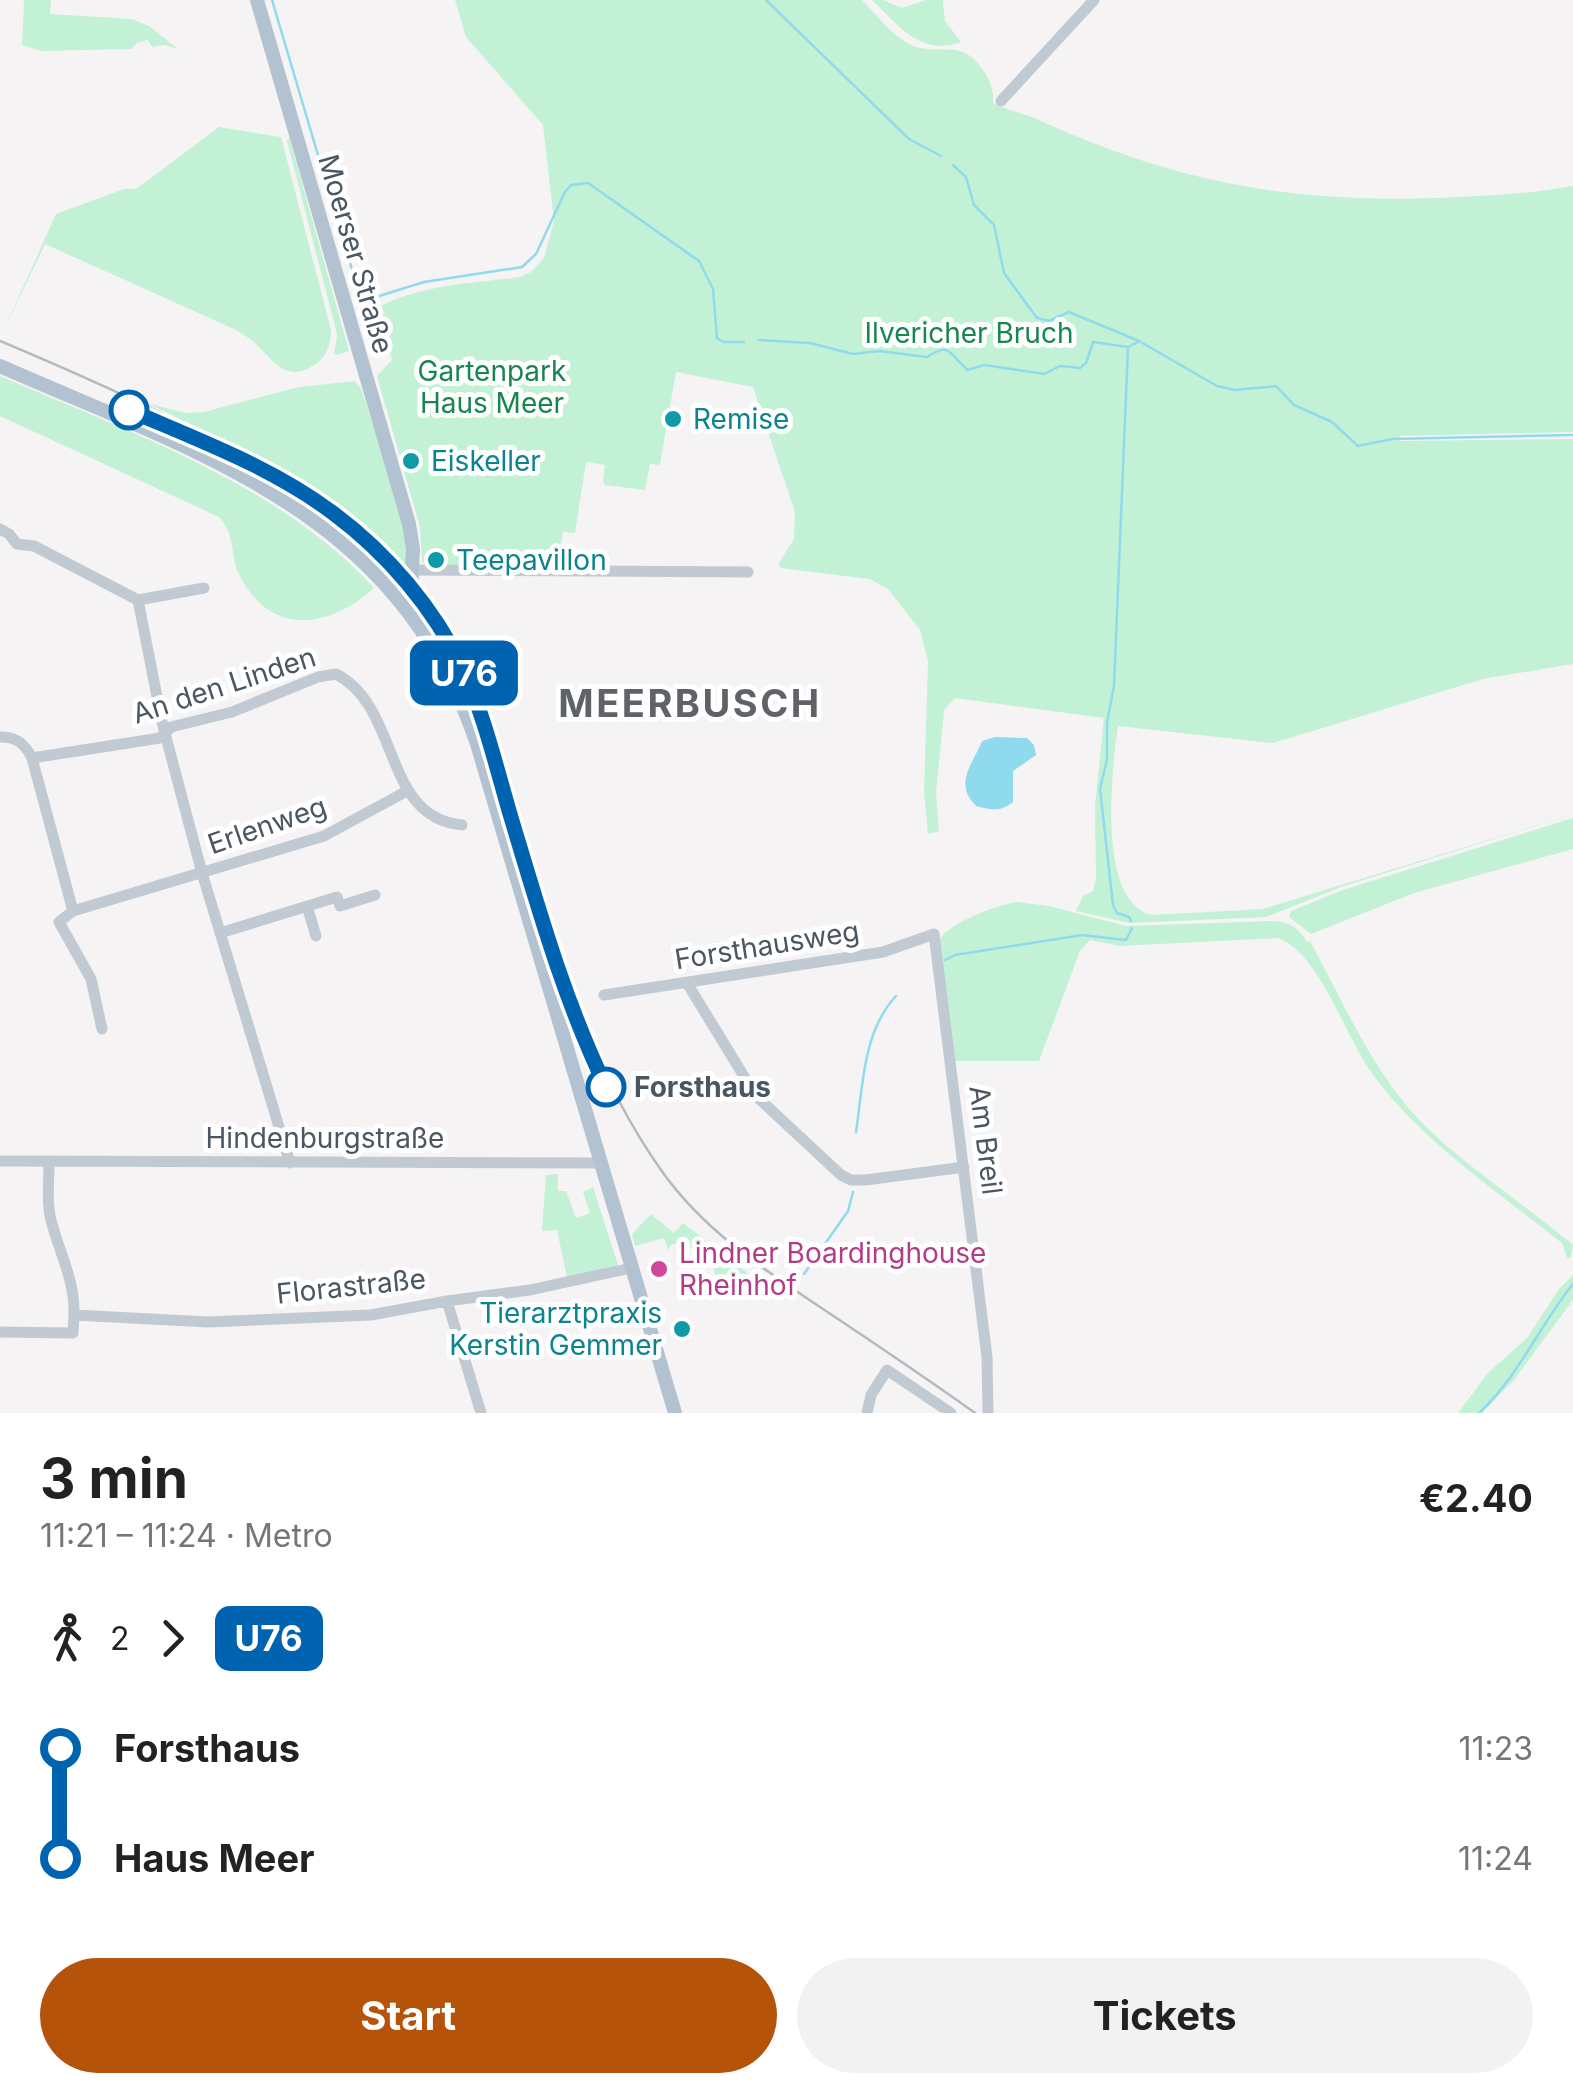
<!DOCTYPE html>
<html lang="en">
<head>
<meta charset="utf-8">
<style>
	body { margin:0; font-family:Inter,sans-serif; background:#f2f2f2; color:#222; height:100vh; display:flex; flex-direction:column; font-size:38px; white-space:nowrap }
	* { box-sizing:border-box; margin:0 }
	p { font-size:32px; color:#767676 }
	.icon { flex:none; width:55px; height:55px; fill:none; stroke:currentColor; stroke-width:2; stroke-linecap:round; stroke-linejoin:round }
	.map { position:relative; height:1413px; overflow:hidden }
	.side { display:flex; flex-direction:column; background:#fff; flex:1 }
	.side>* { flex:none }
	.badge { padding:0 20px; border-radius:15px; font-size:35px; line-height:65px }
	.map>.badge { position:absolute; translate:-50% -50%; box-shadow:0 0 0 5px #fff }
	.legs { display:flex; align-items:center; gap:15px; height:110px; padding:0 40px; font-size:32px }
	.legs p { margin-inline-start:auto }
	.summary { display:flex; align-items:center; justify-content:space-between; height:170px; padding:0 40px }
	h1 { font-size:55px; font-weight:700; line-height:75px }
	.cta { display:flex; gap:20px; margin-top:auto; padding:20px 40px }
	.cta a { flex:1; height:115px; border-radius:60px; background:#b45309; color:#fff; font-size:40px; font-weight:700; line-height:115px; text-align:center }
	.cta a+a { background:#f2f2f2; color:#222 }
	ul { padding:0 40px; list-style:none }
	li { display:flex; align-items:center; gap:35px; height:110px; font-size:38px }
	li i { display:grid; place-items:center; width:15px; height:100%; margin:0 12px; background:currentColor }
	li i::after { content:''; width:25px; height:25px; margin:-12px; border:8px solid; border-radius:50%; background:#fff }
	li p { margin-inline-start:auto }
	li:first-child i { background:linear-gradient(#0000 50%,currentColor 0) }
	li:last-child i { background:linear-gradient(currentColor 50%,#0000 0) }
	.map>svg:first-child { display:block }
	.green { fill:#c3f1d5 }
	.water { fill:#90daee }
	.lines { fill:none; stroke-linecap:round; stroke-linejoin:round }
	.stream { stroke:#90daee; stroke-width:2.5 }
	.minor { stroke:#c1cad2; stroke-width:11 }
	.major { stroke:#b3c2d1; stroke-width:14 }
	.tram { stroke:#b5b8bd; stroke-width:2.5 }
	.line-1-casing { stroke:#fff; stroke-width:22 }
	.line-1 { stroke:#0063af; stroke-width:15 }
	.stop-1-dot { fill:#fff; stroke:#0063af; stroke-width:5 }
	.culture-dot { fill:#0f9aa8; stroke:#fff; stroke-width:4 }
	.hotel-dot { fill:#d1479c; stroke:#fff; stroke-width:4 }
	.labels { text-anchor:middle; stroke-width:10; stroke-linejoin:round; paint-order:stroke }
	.street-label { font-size:28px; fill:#4a5661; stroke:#fff }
	.park-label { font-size:28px; fill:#17864f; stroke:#fff }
	.culture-label { font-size:28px; fill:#0d838f; stroke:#fff; text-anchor:start }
	.stop-label { font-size:28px; font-weight:bold; fill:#4a5661; stroke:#fff; text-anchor:start }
	.hotel-label { font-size:28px; fill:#b23c85; stroke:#fff; text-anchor:start }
	.district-label { font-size:38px; font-weight:bold; letter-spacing:2.5px; fill:#5f6368; stroke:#fff }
</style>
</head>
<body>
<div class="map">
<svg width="1573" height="1413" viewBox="0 0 1573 1413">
	<rect width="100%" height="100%" fill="#f5f3f3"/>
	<!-- green -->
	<path class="green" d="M24,0H51L50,14L132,19L149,26L178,49L164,45L152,47L148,40L138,42L131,49L41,51L22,45Z
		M455,0H862C876,14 891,34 909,44C939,59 961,34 985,73C991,83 994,91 993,103C1009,111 1027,114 1043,122C1186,186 1303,205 1459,197C1497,195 1535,193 1573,186V432L1400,436L1399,441L1573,439V664L1483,679L1273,743L1118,726C1112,769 1096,902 1152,915L1263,909L1573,814L1341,887L1266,917L1129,923L1076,911L1083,896L1093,891L1096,879L1095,806L1104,718L955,698L944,710L936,792L939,831L928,834L924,792L928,661L920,630L888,589L870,579L780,568L779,563L794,539L795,512L753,387L676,372L660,465L650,464L645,490L605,485L603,481L605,465L586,462L575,533L563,532L559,556L604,564L605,570L429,568L422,562L420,527L377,376L392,360L387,341L367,338L361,317C409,285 464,284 520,277L531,272L544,258L554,221L543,125L466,37Z
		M872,0H883L902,8L926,0H943L945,21L961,42C921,57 898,25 872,0Z
		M219,127L281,137L331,330C331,344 327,357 314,365C286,384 273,360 254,342C248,337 241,333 234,329L45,244L4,330L56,214L124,189H136Z
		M289,137L349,351L336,355L334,353L337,336L335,326L287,141Z
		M0,376C127,431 279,484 374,588C329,629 269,637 239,574C229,553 237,538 219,517L0,416Z
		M355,381L361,389C380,448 407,508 407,570C327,488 248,452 147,403L185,413L204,412L299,387Z
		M1573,818V849L1414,893L1311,934L1289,917L1291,911L1343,890Z
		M1017,902L1049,906L1126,926L1271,921C1289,921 1298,927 1307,942L1310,941C1343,1002 1374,1074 1423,1124C1468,1168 1524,1204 1573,1245L1571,1257L1567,1259L1563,1244C1495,1189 1420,1141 1369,1069C1345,1034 1318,952 1278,938L1120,946L1090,940L1080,951L1039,1061H954L939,941C947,923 997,905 1017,902Z
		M558,1174V1191H566L576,1218L590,1213L583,1192L593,1187L618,1265L567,1277L557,1230L542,1231L546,1175Z
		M651,1214L674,1233L683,1223L750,1275L713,1287L710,1279L716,1277L711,1260L696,1264L689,1240L671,1245L668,1250L664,1238L635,1246L632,1234Z
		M1573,1275V1300L1513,1381L1482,1413H1458L1488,1373L1527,1338L1559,1289Z"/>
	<!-- water -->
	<path class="water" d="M995,737L1027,738L1034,745L1036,755L1013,771V802C1001,812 990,810 976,806C953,783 973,764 982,741Z"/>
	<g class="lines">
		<!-- stream -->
		<path class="stream" d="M272,0L358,290L365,295
			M766,0L909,139L941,156
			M953,165L966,177L974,205L994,225L1004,273L1037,318L1049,321L1069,312L1139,341L1217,386L1235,390L1276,386L1294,405L1332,422L1358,446L1392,439L1573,435
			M376,297L424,282L522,267L536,254L565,192L571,185L588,183L699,261L713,289L717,338L723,342H744
			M759,340L810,343L853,354L879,351L927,357C952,340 950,357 968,370L984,365L1044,374L1060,366L1080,368L1086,363L1093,342L1128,347L1138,342
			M1128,347L1114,686L1107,723V760L1100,789L1113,905L1117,913L1129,917L1131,921
			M945,960L955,955L1082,935L1126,940L1132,928
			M856,1132C863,1086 863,1031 896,996
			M804,1274L848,1211L853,1192
			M1479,1413C1519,1376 1539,1326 1573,1284"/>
		<!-- minor -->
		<path class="minor" d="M1001,101L1094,0
			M0,529L9,534L17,544L34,546L138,600L162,722L202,873L290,1163
			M413,570L748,572
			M138,600L204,588
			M0,737C16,736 25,744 32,758L160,738L171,727L232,712L318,677L336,674C401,707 382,818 462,825
			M32,758L73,911L59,922L91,979L102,1029
			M307,906L316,936
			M73,911L324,836L407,791
			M220,933L337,897L340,906L375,895
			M687,983L756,1096L841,1175L851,1180H866L964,1167
			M604,995L883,952L934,934L987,1357L988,1413
			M0,1161L599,1163
			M49,1162C49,1182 46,1204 52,1224C61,1256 75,1282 74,1315
			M447,1301L481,1413
			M0,1332L73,1333L74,1315L208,1322L371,1315L447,1301L530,1290L631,1268
			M867,1413L871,1395L887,1370L951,1413"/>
		<!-- major -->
		<path class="major" d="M257,0L409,524L413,549L410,613
			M0,366C204,456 398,511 477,744L675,1413"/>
		<!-- tram -->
		<path class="tram" d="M0,341C69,370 136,400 202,433C317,490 408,545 466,665C495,724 508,792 527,855C560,965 594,1075 661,1170C703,1230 763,1269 823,1309C874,1343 925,1377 975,1413"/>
	</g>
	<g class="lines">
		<defs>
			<path id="line-1" d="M129,410C198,440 272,467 333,513C387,553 434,608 463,669C484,715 496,766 510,814C538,907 564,1000 606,1087"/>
		</defs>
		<!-- line-1 casing -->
		<use href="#line-1" class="line-1-casing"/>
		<!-- line-1 -->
		<use href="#line-1" class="line-1"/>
	</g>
	<!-- markers -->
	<g class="stop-1-dot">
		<circle cx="129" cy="410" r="18"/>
		<circle cx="606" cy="1087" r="18"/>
	</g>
	<g class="culture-dot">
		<circle cx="673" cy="419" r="10"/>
		<circle cx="411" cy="461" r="10"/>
		<circle cx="436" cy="560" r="10"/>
		<circle cx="682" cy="1329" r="10"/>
	</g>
	<circle class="hotel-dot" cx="659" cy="1269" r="10"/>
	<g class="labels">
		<!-- street labels -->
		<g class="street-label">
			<text transform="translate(356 254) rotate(74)" y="10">Moerser Straße</text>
			<text transform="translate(224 685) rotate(-18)" y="10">An den Linden</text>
			<text transform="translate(267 825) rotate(-19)" y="10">Erlenweg</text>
			<text transform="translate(767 945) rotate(-9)" y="10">Forsthausweg</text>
			<text x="325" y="1148">Hindenburgstraße</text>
			<text transform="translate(986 1140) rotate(83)" y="10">Am Breil</text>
			<text transform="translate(351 1286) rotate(-6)" y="10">Florastraße</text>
		</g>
		<!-- park labels -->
		<g class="park-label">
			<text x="969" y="343">Ilvericher Bruch</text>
			<text x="492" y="381">Gartenpark<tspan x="492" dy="32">Haus Meer</tspan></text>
		</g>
		<!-- culture labels -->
		<g class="culture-label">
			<text x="693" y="429">Remise</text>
			<text x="431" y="471">Eiskeller</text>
			<text x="456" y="570">Teepavillon</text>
			<text x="662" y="1323" text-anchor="end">Tierarztpraxis<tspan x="662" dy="32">Kerstin Gemmer</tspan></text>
		</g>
		<!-- stop labels -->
		<g class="stop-label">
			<text x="634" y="1097">Forsthaus</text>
		</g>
		<!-- hotel labels -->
		<g class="hotel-label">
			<text x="679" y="1263">Lindner Boardinghouse<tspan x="679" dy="32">Rheinhof</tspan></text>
		</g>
		<!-- district labels -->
		<g class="district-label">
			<text x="690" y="717">MEERBUSCH</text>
		</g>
	</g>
</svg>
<b class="badge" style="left:464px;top:673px;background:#0063af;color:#fff">U76</b>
</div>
<section class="side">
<div class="summary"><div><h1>3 min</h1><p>11:21 – 11:24 · Metro</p></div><b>€2.40</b></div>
<div class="legs"><svg class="icon" aria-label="walk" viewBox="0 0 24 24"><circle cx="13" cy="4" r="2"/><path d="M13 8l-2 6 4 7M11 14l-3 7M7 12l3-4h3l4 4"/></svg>2<svg class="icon" aria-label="forward" viewBox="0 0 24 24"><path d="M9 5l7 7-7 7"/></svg><b class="badge" style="background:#0063af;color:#fff">U76</b></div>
<ul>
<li><i style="color:#0063af"></i><b>Forsthaus</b><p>11:23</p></li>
<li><i style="color:#0063af"></i><b>Haus Meer</b><p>11:24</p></li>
</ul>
<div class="cta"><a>Start</a><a>Tickets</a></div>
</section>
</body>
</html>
